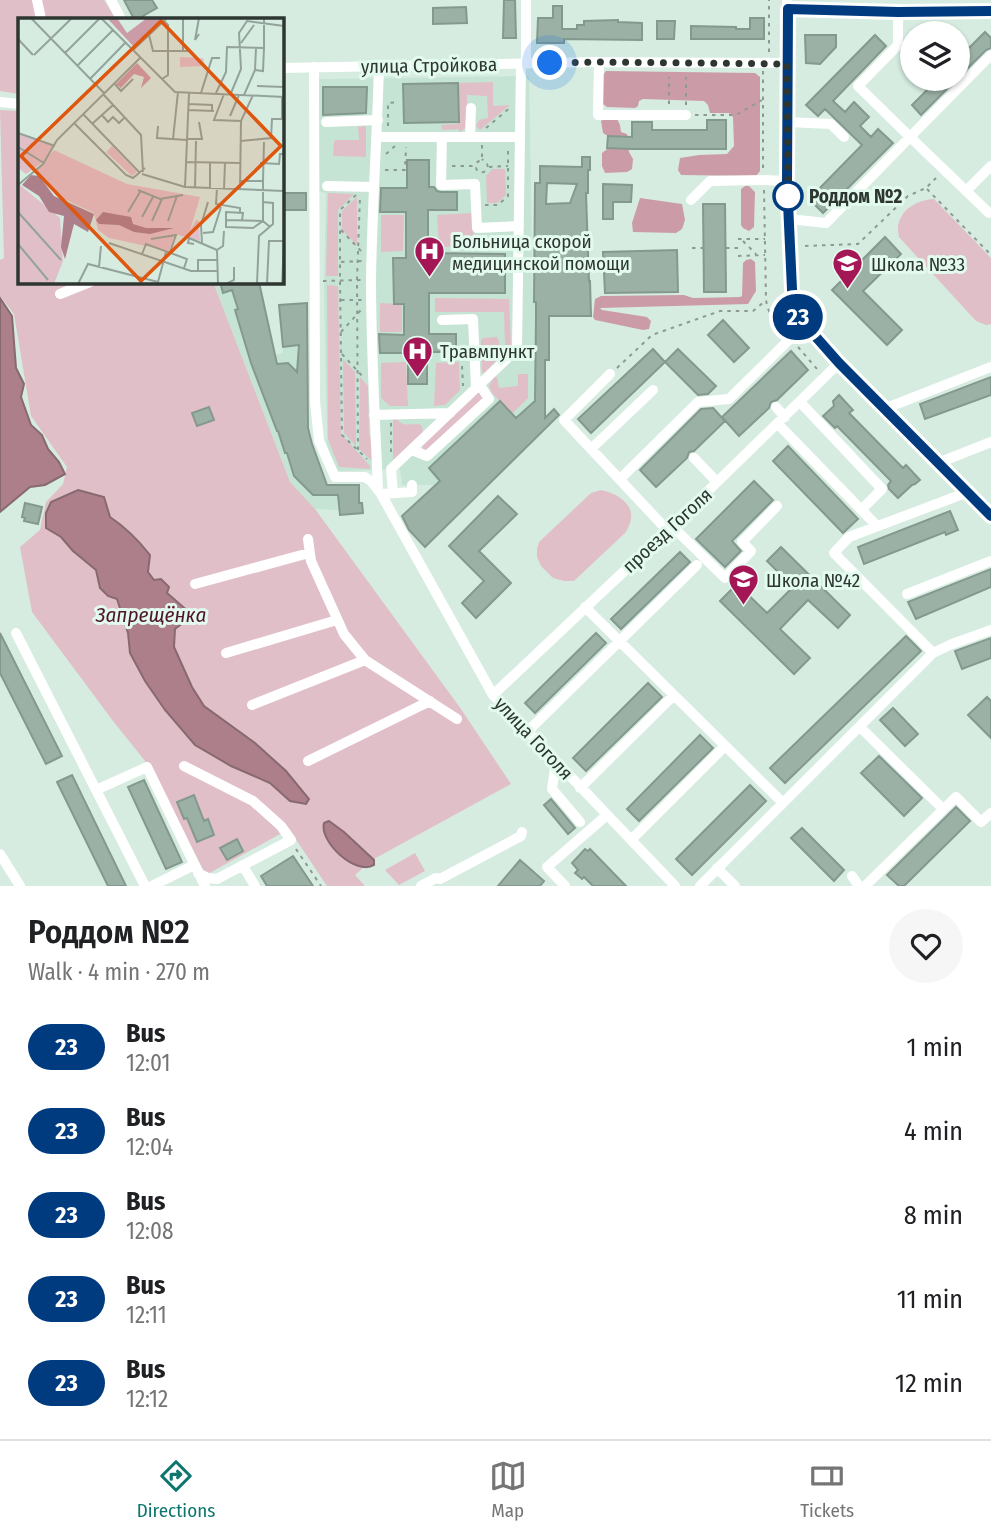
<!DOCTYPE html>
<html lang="en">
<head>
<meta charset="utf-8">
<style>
	body { margin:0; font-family:"Fira Sans Condensed",sans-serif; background:#f6f6f6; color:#202124; height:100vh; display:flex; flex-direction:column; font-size:26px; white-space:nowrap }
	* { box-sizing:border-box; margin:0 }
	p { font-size:23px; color:#757577 }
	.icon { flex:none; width:38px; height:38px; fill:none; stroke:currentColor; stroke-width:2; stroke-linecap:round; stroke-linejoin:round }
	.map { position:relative; height:886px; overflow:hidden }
	.side { display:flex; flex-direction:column; background:#fff; flex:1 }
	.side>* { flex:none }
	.badge { padding:0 14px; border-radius:23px; font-size:24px; line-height:46px }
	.fabs { position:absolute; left:900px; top:21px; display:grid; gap:14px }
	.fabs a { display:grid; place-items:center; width:70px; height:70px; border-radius:50%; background:#fff; box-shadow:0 2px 5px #0004; font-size:35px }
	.you { position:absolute; width:35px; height:35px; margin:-18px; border:5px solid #fff; border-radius:50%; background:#1a73e8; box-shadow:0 0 0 10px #1a73e833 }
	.map>.badge { position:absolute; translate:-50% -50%; box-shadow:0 0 0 4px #fff }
	.round { display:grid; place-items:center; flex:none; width:74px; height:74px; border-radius:37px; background:#f6f6f6 }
	.headline { display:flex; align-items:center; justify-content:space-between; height:119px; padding:0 28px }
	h1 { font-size:33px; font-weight:600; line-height:52px }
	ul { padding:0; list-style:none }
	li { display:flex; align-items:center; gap:21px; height:84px; padding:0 28px }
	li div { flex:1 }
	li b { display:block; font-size:26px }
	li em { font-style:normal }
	li .badge { min-width:77px; font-weight:700; text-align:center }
	.menu { display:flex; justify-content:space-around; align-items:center; height:98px; border-top:2px solid #e0e0e0; background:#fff; font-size:19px; color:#757577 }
	.menu a { display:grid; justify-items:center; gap:4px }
	.menu .active { color:#0f766e }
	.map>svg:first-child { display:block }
	.built { fill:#c6e4d4 }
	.green { fill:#e1bfc8 }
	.forest { fill:#cc9ba8 }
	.water { fill:#ad7f8b; stroke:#876970; stroke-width:2 }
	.building { fill:#9cb1a6; stroke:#84998e; stroke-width:2; fill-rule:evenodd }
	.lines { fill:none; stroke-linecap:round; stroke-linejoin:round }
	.path { stroke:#8b9a92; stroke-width:2; stroke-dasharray:3.5 5; stroke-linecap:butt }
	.minor { stroke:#fff; stroke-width:10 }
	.line-casing { stroke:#fff; stroke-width:16 }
	.line { stroke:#003b80; stroke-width:10 }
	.walk { stroke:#2e3632; stroke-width:7; stroke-dasharray:0 12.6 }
	.stop-dot { fill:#fff; stroke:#003b80; stroke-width:3.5 }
	.labels { text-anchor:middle; stroke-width:6; stroke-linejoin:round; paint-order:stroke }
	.street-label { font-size:19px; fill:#2e3632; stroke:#e3faee }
	.stop-label { font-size:19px; font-weight:bold; fill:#2e3632; stroke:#e3faee; text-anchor:start }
	.poi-label { font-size:19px; fill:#2e3632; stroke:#e3faee; text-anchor:start }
	.water-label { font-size:21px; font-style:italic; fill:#4f152b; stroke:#e3faee }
	.inset-road { fill:none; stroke:#93a39b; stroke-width:2 }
	.view { fill:#df570e; fill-opacity:0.15; stroke:#df570e; stroke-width:3.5 }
	.inset-edge { fill:none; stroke:#2e3632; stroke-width:3.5 }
</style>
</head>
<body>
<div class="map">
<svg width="991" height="886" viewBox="0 0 991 886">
	<rect width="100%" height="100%" fill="#d6ece1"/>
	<!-- built -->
	<path class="built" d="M529,76L533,303H535V401L455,478V485H402L400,469L340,471L336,469L327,445L324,286L326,193L318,191L317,79Z
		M213,282H259L275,355L283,353L279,305L308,303V428L327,485H359V495L362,503L363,513L340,515L339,510L315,509L290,482Z"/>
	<!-- green -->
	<path class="green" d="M0,0H104L116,19H19V94L0,91Z
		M493,82V106L510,105L480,130L476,126L479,120L488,118L487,96L467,95V127L460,132L458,129L442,130L441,125L457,124L458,83Z
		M0,110L19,111V282H213L290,482L315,509L461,709L511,784L372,860L355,875L365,886H327L289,829L206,875L149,766L113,721L32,612L20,547L40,530L46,502L63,484L67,467L31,416L14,314L0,296V260L4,258Z
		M366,126V157L333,156L334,142L335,140H359L358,127Z
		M492,169H505L506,195L497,203H487L486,176Z
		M328,193L354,194L338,210V276H326Z
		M357,197V245L342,230V211Z
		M934,199L991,258V324L986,325L976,321L899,237C893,214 914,200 934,199Z
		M473,213L474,246L439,247L437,215Z
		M381,215H404L403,251L381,252Z
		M327,285L338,286L341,434L370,466V469L339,467L328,439Z
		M435,298L509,299L511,345L509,348L505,346L504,312H435Z
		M380,303L402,304V332H380Z
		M497,337L499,341L500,357L484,373L482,372L481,340L483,338Z
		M343,359L355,372L356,446L344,433Z
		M406,362L408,406H390L381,398V363Z
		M459,362L460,390L445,405L434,406L436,363Z
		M518,374H528V398L512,414L492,393L489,386L494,377H497L499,388L518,386Z
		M360,377L368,386L369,434L372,440V461L359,449Z
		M480,392L483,396L482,400L426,451H423L422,443L476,393Z
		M393,417L397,418C400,427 411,424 420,424L422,427L423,432L393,460Z
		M601,490C623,495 641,509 625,533L574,581H564L553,578L541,566L537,557V549L539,542L591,493Z
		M415,853L425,871L399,885L385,870Z"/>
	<!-- forest -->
	<path class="forest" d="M606,71L755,73L760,77V171L756,176L681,175L678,170L680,158L699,155L727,154L734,146L733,117L729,113H710L708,105L704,101L643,99L639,101L638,106L635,108L607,107L603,104V75Z
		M604,119H617L620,125L621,132L627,134L629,152L633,159L632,169L627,172L605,173L602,166V153L623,137L608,136L603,133L601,121Z
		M745,186H749L755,192L754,227L749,231L743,228L741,225V189Z
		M640,198L682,204L685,220L682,229L676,233L633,232L632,223Z
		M751,259L755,262L756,291L748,304L600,308L602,310L647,317L651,321L649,329L643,330L595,320L593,317L595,299L601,296L684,295L693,298L740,297L742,296L743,263L746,260Z"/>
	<!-- water -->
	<path class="water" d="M0,298L12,316L16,368L24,384L21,397L31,425L42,435L48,449L59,462L65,474L45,485L30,487L0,512Z
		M78,490L104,497L110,517C125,527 139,541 150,555L148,572L154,580L161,579L169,587L167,593L189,612L187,620L175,629L174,647L192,687L204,706L255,743L286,771L309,799L306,804L290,801L270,783L231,766L195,745L165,710L145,681L130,653L128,633L117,599L108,596L100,588L96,570L73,551L61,537L46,528V513L51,502Z
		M329,821L344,832L374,860V865C356,876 319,842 324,823Z"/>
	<!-- building -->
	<path class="building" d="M124,0H152L157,8L143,16L145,19H134Z
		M504,0H515L516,38H503Z
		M553,6H562V29H577V25H584V21L618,20V22L642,23V40L564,39V43H537L538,18H553Z
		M466,7L467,23L433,24V8Z
		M750,18H764V39H691V26L736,27V29H750Z
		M657,21H675L674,39H657Z
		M985,32L991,38V48L986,50L957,79V60Z
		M805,35H836V47L820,64L806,63Z
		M875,35L886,46L833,101L845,112L854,102L869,117L860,126L871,137L878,129L893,143L823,213L809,199L862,145L825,109L818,116L806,105Z
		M938,79H957L921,115L912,105Z
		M458,83L459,122L404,123L403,84Z
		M323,87H367L366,113L323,115Z
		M707,120H726V149H632L607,148L608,136L632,137V122H652V130H707Z
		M582,157H590V170H588V193H586L589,281H590L591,316H549V360H545V418L554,409L559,415L425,547L409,530L402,516L440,481L429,468L500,401L516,418L535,401L536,317V302H534L535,183H540V166L582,167ZM547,183L577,184L570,203L546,204Z
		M407,160H429V187H434L437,191L441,192H457V210H428V253L505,254V293H429V334H456V352H427V384H408V353H380L379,334L404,335V304H394L393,258H406V212H380L381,188H407Z
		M603,184L632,185L631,202H613V219H603Z
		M282,193H306V210H282Z
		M703,204H725L726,292H704Z
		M885,237L901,254L863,291L902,330L887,345L832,290Z
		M677,250L678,292L605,293L603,252Z
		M220,282H259L277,364L288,363L297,372L299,345L283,347L279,305L307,303L308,428L312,444L327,485H359V503H362L363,513L340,515L338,495H313L294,476L287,453H285L278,431H277L251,363L235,310L238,309L232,290L223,293Z
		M723,320L749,348L734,362L708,335Z
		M653,349L665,362L591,433L578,419Z
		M678,349L716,386L708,394L698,395L665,362Z
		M791,351L808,370L777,400L771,402L769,408L739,436L722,417Z
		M991,377V395L925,419L920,404Z
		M839,395L853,410L849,413L903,468L906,465L920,480L915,484L912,485L898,498L889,489L888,485L891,481L837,426L835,428L823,416L834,406L833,401Z
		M209,407L214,420L197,426L192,413Z
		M713,408L725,421L694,451L689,452L687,458L656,487L640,470L701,409Z
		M788,446L858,519L843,533L773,461Z
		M754,481L773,500L732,541L741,551L725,567L696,539Z
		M498,496L517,514L479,551L511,583L476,618L462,603L484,581L449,546Z
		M25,503L42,507L38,524L24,521L25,518L22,517Z
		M950,511L958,530L946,535L945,532L864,564L858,547Z
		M781,547L850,615L838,628L808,600L780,629L810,658L794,674L720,601L737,584L767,613L793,587L767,561Z
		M680,552L690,562L621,629L611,619Z
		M991,569V587L916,619L908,602Z
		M0,633L62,756L46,764L0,673Z
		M596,633L606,643L535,713L525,703Z
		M906,636L921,651L785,783L770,768Z
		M991,638V658L962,669L955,651Z
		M648,683L662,697L586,771L573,758Z
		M987,697L991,701V738L968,715Z
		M893,708L918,734L905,746L880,720Z
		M700,735L713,748L639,821L627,809Z
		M879,756L922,798L904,816L861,773Z
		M72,775L126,886H108L57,782Z
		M144,780L182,862L166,869L128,787Z
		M750,785L766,801L692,875L676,859Z
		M194,795L204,821L208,819L214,835L197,842L187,818L184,819L177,802Z
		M551,799L575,828L568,834L544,805Z
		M956,807L970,821L904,886H899L887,875Z
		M802,828L844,870L834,881L791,838Z
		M237,839L243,851L227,860L220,848Z
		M585,849L588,851L590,849L626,886H593L584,877L582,879L575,873L578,870L572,863Z
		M293,856L313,886H267L261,876Z
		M520,860L544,881L540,886H498Z"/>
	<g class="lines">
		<!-- path -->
		<path class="path" d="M769,52V0
			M763,71V171
			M669,104V77
			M686,105V77
			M695,115H736L762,100
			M388,126V103L399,102
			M486,128L511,107
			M482,145V159L476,163C475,170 478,173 484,172L488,167L487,164L482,159
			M386,154L395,146
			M452,166H475
			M489,167L508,166
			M385,170H405L406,147
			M927,189L991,255
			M764,190L766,300C768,314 775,322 784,333
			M356,195L340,210V280L342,435L367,459
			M485,205H498L508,196V147
			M341,230L361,251
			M738,239H765
			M743,241L756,254
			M805,246L858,244L908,196L926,188L936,178
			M692,248H704
			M726,248H738
			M738,256L765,255
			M341,262L363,261
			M323,281L363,280
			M341,300H363
			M341,332L361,310
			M798,347L817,369
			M342,354L364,378
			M462,366L463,386
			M617,368L652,335L720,311H753L765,301
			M391,423V456
			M358,450L357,280L360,196
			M296,849L321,886"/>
		<!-- minor -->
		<path class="minor" d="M37,0L41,19
			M111,0L121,19
			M787,0V181L793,311L839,363L991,516
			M787,9L991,11
			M599,62L598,115H686
			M526,64V0
			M314,67L315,401L319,441L335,477H365L372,482L381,494L412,492V485
			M282,68L599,62L787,63
			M0,102L19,104
			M326,122L378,120
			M787,122L831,124L844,137
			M376,137H520
			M442,137L441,185L475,184L477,228L519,226
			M470,137L471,108
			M327,186L374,187
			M966,191L991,166
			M691,200L710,181L763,180L787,181
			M989,213L910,137L991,55
			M789,219L826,223L910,137L858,86L898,45V11
			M60,294L90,282
			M442,320L473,319L476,388
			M610,374L564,420L667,530
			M800,402L882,489L861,510
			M776,407L785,417
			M884,409L991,367
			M374,415L450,413
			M778,424L877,526
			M591,449L653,390
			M412,450L427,456L489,399L480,385
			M694,458L717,482
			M938,463L991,442
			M620,479L698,402L729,399L804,325
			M378,489C375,420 371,350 371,280C372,209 377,138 379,66
			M393,493L391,469L517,349L521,64
			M381,494L493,695L675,886
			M672,526L725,578L751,551L742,542L777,506
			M308,539L311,561L344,634L365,660L457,719
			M195,584L309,553
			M907,594L991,561
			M585,607L783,803
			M16,633L145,886
			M226,653L337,620
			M933,653L952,644L991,630
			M493,695L672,526L839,363
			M252,705L365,660
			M860,727L943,809
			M527,732L697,565
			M308,761L430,701
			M556,762L552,789L580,822
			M184,766L253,801L281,826L291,840L217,879L208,878L198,873
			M580,788L674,695
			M96,790L147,767L205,886
			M631,840L725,746
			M0,854L20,886
			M243,866L255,886
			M717,868L735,886
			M852,876L859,886
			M152,886L194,865
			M421,886L436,878L440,879L521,836L522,832
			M565,886L547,867L607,815
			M700,886L933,653L834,553L849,537L968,492
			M865,886L956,797L981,822L991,813"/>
	</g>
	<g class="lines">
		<defs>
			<path id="line" d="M991,11L898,12L788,9L787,181L793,311L839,363L991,516"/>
		</defs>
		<!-- line casing -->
		<use href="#line" class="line-casing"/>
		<!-- line -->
		<use href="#line" class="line"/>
		<!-- walk -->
		<path class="walk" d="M550,63L599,62L787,64L788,198V196"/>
	</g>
	<!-- icons -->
	<defs>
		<symbol id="hospital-pin" viewBox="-11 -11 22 30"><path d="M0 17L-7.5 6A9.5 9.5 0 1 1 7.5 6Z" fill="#a51656" stroke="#e3faee"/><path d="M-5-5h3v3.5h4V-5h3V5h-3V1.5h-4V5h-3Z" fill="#fff"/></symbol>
		<symbol id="school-pin" viewBox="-11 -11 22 30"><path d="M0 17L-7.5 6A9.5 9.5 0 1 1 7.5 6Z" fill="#a51656" stroke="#e3faee"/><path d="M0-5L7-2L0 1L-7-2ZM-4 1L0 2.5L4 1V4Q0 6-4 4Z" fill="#fff"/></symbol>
	</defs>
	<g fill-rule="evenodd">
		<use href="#hospital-pin" x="412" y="234" width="35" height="47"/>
		<use href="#school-pin" x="830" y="246" width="35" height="47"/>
		<use href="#hospital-pin" x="400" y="334" width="35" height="47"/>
		<use href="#school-pin" x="726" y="562" width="35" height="47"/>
	</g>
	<!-- markers -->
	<circle class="stop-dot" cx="788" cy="196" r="14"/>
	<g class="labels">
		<!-- street labels -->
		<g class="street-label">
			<text transform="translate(429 65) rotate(-1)" y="7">улица Стройкова</text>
			<text transform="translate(667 530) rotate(-43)" y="7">проезд Гоголя</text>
			<text transform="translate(534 738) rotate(47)" y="7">улица Гоголя</text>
		</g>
		<!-- stop labels -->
		<g class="stop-label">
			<text x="809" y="203">Роддом №2</text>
		</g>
		<!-- poi labels -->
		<g class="poi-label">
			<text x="452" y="248">Больница скорой<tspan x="452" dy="22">медицинской помощи</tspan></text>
			<text x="871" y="271">Школа №33</text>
			<text x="440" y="358">Травмпункт</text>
			<text x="766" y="587">Школа №42</text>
		</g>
		<!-- water labels -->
		<g class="water-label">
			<text x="151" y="622">Запрещёнка</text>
		</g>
	</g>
	<!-- overview -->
	<g transform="translate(18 18)">
		<rect width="266" height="266" fill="#d6ece1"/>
		<path d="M162,39L185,40L187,48L162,49ZM0,116L35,128L25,144L8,156L0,150ZM94,128L119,154L114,158L88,134ZM36,132L109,166L182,179L172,213L178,202L181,203L182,223L157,216L151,233L91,220L80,212L76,195L37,177L38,174L18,153ZM2,167L42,200L45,243L36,266H0Z" fill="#e1bfc8"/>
		<path d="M89,0H99L109,15L129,0H144L115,28ZM119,45L133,60L123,70L126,59L116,56L103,70L98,66Z" fill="#cc9ba8"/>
		<path d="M13,157L21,158L36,178L76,196L70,214L56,206L47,241L43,229L46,198L31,194L21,178L4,167ZM85,194L113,199L115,206L128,210H156L132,216L116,214L101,207L81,206L78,202Z" fill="#ad7f8b"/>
		<path class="inset-road" d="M13,0L86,75M83,0L157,74L266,79M181,0L177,22L181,16M146,3L150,7V33H171M131,17L135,33H150V57L144,61M0,21L15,37M223,25L236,7M246,29V0M115,32L149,0M165,33V0M47,35L82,0M16,37L54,0M59,48L95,12M72,61L107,25M96,65L103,73L115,61M239,68L266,69M183,75L194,40H202M198,75L208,54L209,29L246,30L245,53L237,52M213,75L223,51L221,15L229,3L266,8M85,76L123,117L125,154M206,76L196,102L223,103L222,171M226,77L237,52L238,30M170,86L194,87V93M170,92L196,93M65,96L121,154M84,97L90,104L95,99L101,105L107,99M212,98L221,77M223,103L235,77M56,105L108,157L115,160L127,150M74,106L95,87M140,108L139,120L169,122M0,115L37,128M155,121L160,74M169,121H184L181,104M223,123L253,120L254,101H264V79M0,129L26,145M168,144L222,145M242,145L261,146L262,136H266M124,156L167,169L266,173M222,163H245V184L255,185V206L241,218L239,266M245,163L246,124M0,167L25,146L39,122L122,40M167,169L171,75M177,170L178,123M192,170V144M199,170L198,186L222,190V194M206,171L207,145M120,172L142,181L165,177M0,194L43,242M110,194L122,174M124,199L135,179M208,202V209L235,210L245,203L252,209M224,202L225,195L208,194V202L245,203V184M134,203L144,181M150,203L159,178M185,215L195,214L203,189M133,221L158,217L152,234M91,225L173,253H199M184,225L183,207L190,184M0,226L30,262M176,226L170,225L171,220L199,232M124,236L128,226L169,241L166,250M81,249L83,228M180,253V242H199M140,264L148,234M60,266L70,246L140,264M200,266L199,232L205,228L206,213M208,266L216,262V249M249,266L251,223H266M264,266L266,227"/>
		<path class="view" d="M143,3L263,128L123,263L3,138Z"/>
		<rect width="266" height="266" class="inset-edge"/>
	</g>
</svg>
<div class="fabs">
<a><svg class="icon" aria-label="layers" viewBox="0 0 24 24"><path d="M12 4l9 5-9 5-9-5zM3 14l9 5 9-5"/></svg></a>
</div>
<div class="you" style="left:550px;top:63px"></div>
<b class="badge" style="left:798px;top:317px;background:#003b80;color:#fff">23</b>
</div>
<section class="side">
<div class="headline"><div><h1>Роддом №2</h1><p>Walk · 4 min · 270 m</p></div><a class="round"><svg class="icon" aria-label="heart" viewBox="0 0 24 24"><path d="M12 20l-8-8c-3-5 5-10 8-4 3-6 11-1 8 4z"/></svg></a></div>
<ul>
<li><span class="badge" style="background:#003b80;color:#fff">23</span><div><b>Bus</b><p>12:01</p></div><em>1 min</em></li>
<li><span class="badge" style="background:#003b80;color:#fff">23</span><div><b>Bus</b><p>12:04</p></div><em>4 min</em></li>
<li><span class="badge" style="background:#003b80;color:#fff">23</span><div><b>Bus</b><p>12:08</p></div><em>8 min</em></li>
<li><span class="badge" style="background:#003b80;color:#fff">23</span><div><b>Bus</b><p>12:11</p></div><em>11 min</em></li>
<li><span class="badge" style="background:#003b80;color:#fff">23</span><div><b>Bus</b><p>12:12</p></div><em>12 min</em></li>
</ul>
</section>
<nav class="menu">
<a class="active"><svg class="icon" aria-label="directions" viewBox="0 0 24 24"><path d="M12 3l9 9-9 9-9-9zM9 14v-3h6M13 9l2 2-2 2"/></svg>Directions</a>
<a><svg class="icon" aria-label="map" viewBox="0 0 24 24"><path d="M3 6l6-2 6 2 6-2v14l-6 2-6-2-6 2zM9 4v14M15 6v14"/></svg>Map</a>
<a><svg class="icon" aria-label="tickets" viewBox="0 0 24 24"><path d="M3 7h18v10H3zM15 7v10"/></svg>Tickets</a>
</nav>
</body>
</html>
